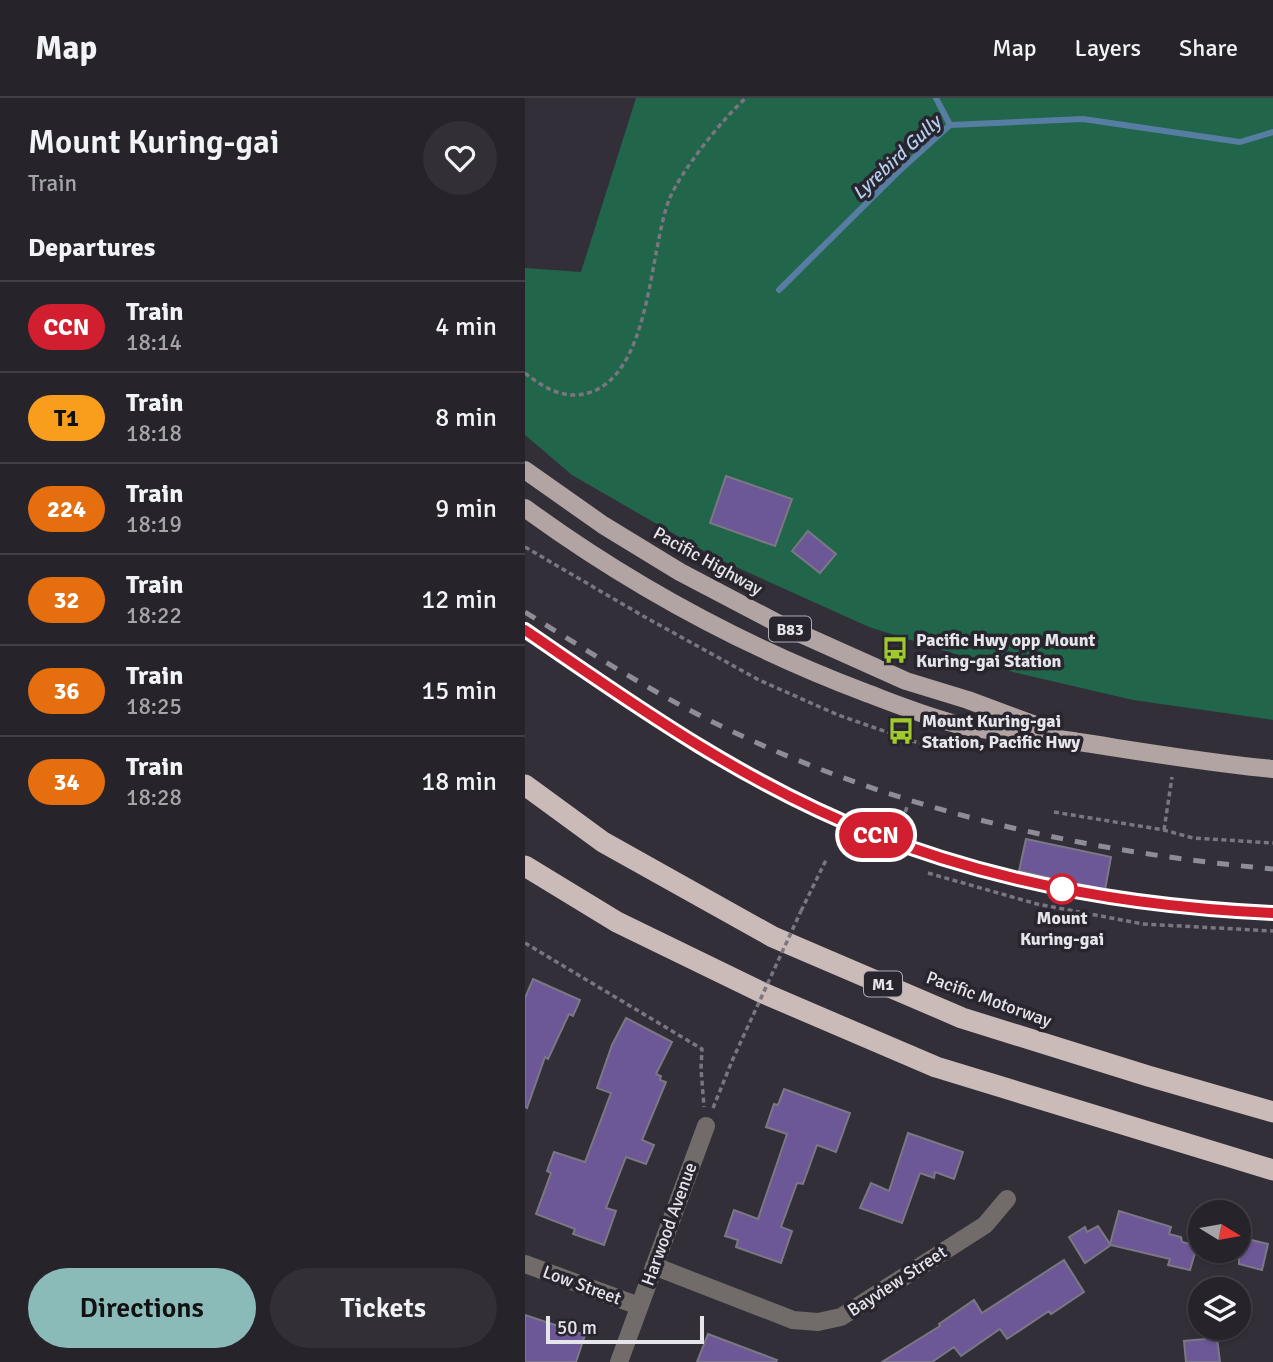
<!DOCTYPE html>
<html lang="en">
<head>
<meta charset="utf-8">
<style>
	body { margin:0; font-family:Signika,sans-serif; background:#322f37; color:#f1f3f6; height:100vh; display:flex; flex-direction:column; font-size:26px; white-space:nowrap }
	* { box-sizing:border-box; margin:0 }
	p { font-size:23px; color:#a4a4a9 }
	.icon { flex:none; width:38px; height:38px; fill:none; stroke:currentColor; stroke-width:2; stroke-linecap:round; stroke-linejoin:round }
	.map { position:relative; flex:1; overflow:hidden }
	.drawer { display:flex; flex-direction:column; background:#26232b; width:525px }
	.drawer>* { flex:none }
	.badge { padding:0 14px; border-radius:23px; font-size:24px; line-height:46px }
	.needle { width:46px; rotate:101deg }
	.controls { position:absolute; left:663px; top:1102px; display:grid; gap:14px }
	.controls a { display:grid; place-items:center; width:63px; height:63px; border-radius:50%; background:#26232b; box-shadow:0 2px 5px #0004,0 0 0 2px #424047; font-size:35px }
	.scale { position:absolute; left:21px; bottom:18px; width:158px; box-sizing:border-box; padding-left:7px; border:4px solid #e6e5eb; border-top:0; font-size:19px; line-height:24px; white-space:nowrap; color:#e6e5eb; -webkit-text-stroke:5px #28252f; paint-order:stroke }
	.map>.badge { position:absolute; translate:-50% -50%; box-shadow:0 0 0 4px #fff }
	h2 { padding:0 28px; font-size:26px; line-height:63px }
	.round { display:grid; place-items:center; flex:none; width:74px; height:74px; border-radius:37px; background:#322f37 }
	.head { display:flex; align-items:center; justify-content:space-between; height:119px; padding:0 28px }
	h1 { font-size:33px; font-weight:600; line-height:52px }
	.cta { display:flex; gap:14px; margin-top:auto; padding:14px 28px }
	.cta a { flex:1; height:80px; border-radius:42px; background:#8bbbb9; color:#111; font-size:28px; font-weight:600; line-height:80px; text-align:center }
	.cta a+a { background:#322f37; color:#f1f3f6 }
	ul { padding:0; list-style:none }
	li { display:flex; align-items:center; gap:21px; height:91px; padding:0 28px; border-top:2px solid #424047 }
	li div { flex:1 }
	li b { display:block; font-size:26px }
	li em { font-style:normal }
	li .badge { min-width:77px; font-weight:700; text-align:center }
	header { display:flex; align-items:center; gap:42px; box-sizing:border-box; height:98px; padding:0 35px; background:#26232b; border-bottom:2px solid #424047 }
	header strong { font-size:33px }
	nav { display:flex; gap:38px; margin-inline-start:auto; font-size:24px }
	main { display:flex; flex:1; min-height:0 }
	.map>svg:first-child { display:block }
	.forest { fill:#21654b }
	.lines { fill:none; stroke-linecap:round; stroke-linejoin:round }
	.stream { stroke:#587da2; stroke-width:6 }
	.building { fill:#6c5797; stroke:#7b7883; stroke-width:2 }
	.path { stroke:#79767f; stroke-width:3.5; stroke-dasharray:5 3.5; stroke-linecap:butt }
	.street { stroke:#716b6a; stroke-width:18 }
	.primary { stroke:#b1a4a2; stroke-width:18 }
	.highway { stroke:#cabab8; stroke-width:21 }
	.rail { stroke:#8e8c94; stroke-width:5; stroke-dasharray:12 12; stroke-linecap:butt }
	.path-bridge { stroke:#79767f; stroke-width:3.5; stroke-dasharray:5 3.5; stroke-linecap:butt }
	.line-casing { stroke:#fff; stroke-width:16 }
	.line { stroke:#d11f2f; stroke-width:10 }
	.stop-dot { fill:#fff; stroke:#d11f2f; stroke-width:3.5 }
	.labels { text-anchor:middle; stroke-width:7; stroke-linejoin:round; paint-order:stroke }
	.shield { fill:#28252f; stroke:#adabb3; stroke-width:2 }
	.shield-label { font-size:16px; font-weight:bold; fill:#e6e5eb }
	.street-label { font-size:18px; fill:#e6e5eb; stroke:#28252f }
	.poi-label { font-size:18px; font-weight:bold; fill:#e6e5eb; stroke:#28252f; text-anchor:start }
	.stop-label { font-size:18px; font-weight:bold; fill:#e6e5eb; stroke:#28252f }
	.water-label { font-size:19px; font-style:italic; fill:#b4d0ef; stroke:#28252f }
</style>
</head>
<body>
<header>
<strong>Map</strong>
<nav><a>Map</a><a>Layers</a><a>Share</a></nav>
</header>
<main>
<section class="drawer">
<div class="head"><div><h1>Mount Kuring-gai</h1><p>Train</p></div><a class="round"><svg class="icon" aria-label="heart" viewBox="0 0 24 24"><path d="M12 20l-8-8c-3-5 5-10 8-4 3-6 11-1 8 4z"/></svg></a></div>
<h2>Departures</h2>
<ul>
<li><span class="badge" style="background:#d11f2f;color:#fff">CCN</span><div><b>Train</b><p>18:14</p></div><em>4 min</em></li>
<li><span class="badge" style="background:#f99d1c;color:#111">T1</span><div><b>Train</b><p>18:18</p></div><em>8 min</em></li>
<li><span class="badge" style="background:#e56e0f;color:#fff">224</span><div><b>Train</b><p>18:19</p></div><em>9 min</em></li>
<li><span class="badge" style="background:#e56e0f;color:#fff">32</span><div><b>Train</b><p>18:22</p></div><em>12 min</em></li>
<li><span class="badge" style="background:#e56e0f;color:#fff">36</span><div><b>Train</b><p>18:25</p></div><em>15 min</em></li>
<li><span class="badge" style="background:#e56e0f;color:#fff">34</span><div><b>Train</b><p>18:28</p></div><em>18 min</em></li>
</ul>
<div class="cta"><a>Directions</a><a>Tickets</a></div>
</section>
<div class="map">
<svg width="748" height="1264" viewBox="0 0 748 1264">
	<rect width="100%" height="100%" fill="#322f39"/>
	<!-- forest -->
	<path class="forest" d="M111,0H748V622L608,602L488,574L344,529L189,459L47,377L0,337V170L56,174Z"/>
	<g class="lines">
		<!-- stream -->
		<path class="stream" d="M411,0L425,27
			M254,192L374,73L425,27L558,21L715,44L748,34"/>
	</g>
	<!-- building -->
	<path class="building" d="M201,378L267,401L250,448L185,425Z
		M283,433L311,456L295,475L267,453Z
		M501,741L586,759L580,792L494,773Z
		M8,881L55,902L48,918L44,916L23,961L20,959L2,1010L0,1009V900Z
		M101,920L147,944L131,976L136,978L135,982L141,984L117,1042L129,1047L121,1066L101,1059L81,1110L91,1113L79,1147L48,1136L50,1131L11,1116L26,1075L22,1073L29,1054L60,1064L86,995L72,990L87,947Z
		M259,991L325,1015L311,1054L292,1047L278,1086L272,1085L256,1129L267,1133L256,1165L211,1149L213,1142L200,1138L209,1112L233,1121L262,1036L241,1029L249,1006L253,1007Z
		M383,1035L438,1054L429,1081L410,1074L409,1080L395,1075L377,1125L335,1110L346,1085L364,1093Z
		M594,1113L646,1129L644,1136L656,1139L657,1144L672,1148L665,1172L643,1167L645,1161L586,1147L560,1165L544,1139L560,1129L562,1134L573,1128L585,1146Z
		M714,1139L743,1146L737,1172L714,1166Z
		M539,1162L559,1194L526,1216L524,1213L482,1241L475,1231L436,1258L429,1249L407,1264H357L415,1228L414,1226L449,1202L457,1215Z
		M0,1217L60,1237L51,1264H0Z
		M183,1236L252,1262L251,1264H172Z
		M692,1240L695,1264H661L659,1243Z"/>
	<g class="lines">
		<!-- path -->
		<path class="path" d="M0,275C19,290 39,302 63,295C126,277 124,154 144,102C155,74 198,20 221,0
			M0,449L118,518L234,582L313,617L405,649
			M529,714L639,732L668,740L748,745
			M639,732L647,679
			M372,738L383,706
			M403,775L512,806L618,826L748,833
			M276,813L302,760
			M0,845L177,951L176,971L179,1009
			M188,1010L207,963"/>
		<!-- street -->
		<path class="street" d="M0,1166L114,1208
			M129,1168L268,1222L293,1224L316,1219L460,1127L482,1101
			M94,1264L181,1028"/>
		<!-- primary -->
		<path class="primary" d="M0,372L78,427L155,474L256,527L381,583L443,602L524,632
			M0,410C104,486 218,548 339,594C371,606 405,620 439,628C476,636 516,637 554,644C619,654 683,665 748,671"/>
		<!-- highway -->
		<path class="highway" d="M0,687L78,744L248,839L437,920L623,978L748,1014
			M0,768L92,824L238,895L411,969L748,1072"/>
		<!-- rail -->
		<path class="rail" d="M0,514C66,555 131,597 202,631C373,713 560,754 748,771
			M0,532C71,581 142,631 217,673C380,764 562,808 748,815"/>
		<!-- path-bridge -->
		<path class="path-bridge" d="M207,963L276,813"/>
	</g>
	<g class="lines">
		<defs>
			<path id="line" d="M0,532C110,608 221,686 346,735C474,786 610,809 748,815"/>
		</defs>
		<!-- line casing -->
		<use href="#line" class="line-casing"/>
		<!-- line -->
		<use href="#line" class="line"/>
	</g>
	<!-- icons -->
	<defs>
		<symbol id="bus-bare" viewBox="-9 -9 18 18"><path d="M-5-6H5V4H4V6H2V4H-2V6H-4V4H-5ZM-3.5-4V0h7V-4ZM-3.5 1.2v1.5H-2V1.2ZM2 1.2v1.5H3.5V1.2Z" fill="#a0c92c" stroke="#28252f" stroke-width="2.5" paint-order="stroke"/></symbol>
	</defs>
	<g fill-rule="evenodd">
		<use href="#bus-bare" x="351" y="533" width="38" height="38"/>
		<use href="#bus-bare" x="357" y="614" width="38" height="38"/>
	</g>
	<!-- markers -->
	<circle class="stop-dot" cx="537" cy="791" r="14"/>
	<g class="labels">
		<!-- shield labels -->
		<g class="shield">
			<rect x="244" y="518.5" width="42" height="25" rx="5"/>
			<rect x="339" y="873.5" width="38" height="25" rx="5"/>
		</g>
		<g class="shield-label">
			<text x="265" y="537">B83</text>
			<text x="358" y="892">M1</text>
		</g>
		<!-- street labels -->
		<g class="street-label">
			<text transform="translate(183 463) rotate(29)" y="6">Pacific Highway</text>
			<text transform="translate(464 901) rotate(20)" y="6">Pacific Motorway</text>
			<text transform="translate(144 1126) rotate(-70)" y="6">Harwood Avenue</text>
			<text transform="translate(372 1183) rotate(-33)" y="6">Bayview Street</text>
			<text transform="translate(57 1187) rotate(20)" y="6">Low Street</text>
		</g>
		<!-- poi labels -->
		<g class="poi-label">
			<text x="391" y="548">Pacific Hwy opp Mount<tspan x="391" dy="21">Kuring-gai Station</tspan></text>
			<text x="397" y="629">Mount Kuring-gai<tspan x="397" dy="21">Station, Pacific Hwy</tspan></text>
		</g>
		<!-- stop labels -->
		<g class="stop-label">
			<text x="537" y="826">Mount<tspan x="537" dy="21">Kuring-gai</tspan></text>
		</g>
		<!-- water labels -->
		<g class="water-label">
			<text transform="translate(371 59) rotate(-43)" y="7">Lyrebird Gully</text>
		</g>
	</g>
</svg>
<div class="controls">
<a><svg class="needle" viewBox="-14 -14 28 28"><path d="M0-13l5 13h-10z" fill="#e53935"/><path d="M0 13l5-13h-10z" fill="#a4a4a9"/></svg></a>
<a><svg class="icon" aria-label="layers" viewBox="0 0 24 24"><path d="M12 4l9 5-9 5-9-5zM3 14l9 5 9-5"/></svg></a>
</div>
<div class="scale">50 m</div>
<b class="badge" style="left:351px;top:737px;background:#d11f2f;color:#fff">CCN</b>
</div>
</main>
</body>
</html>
